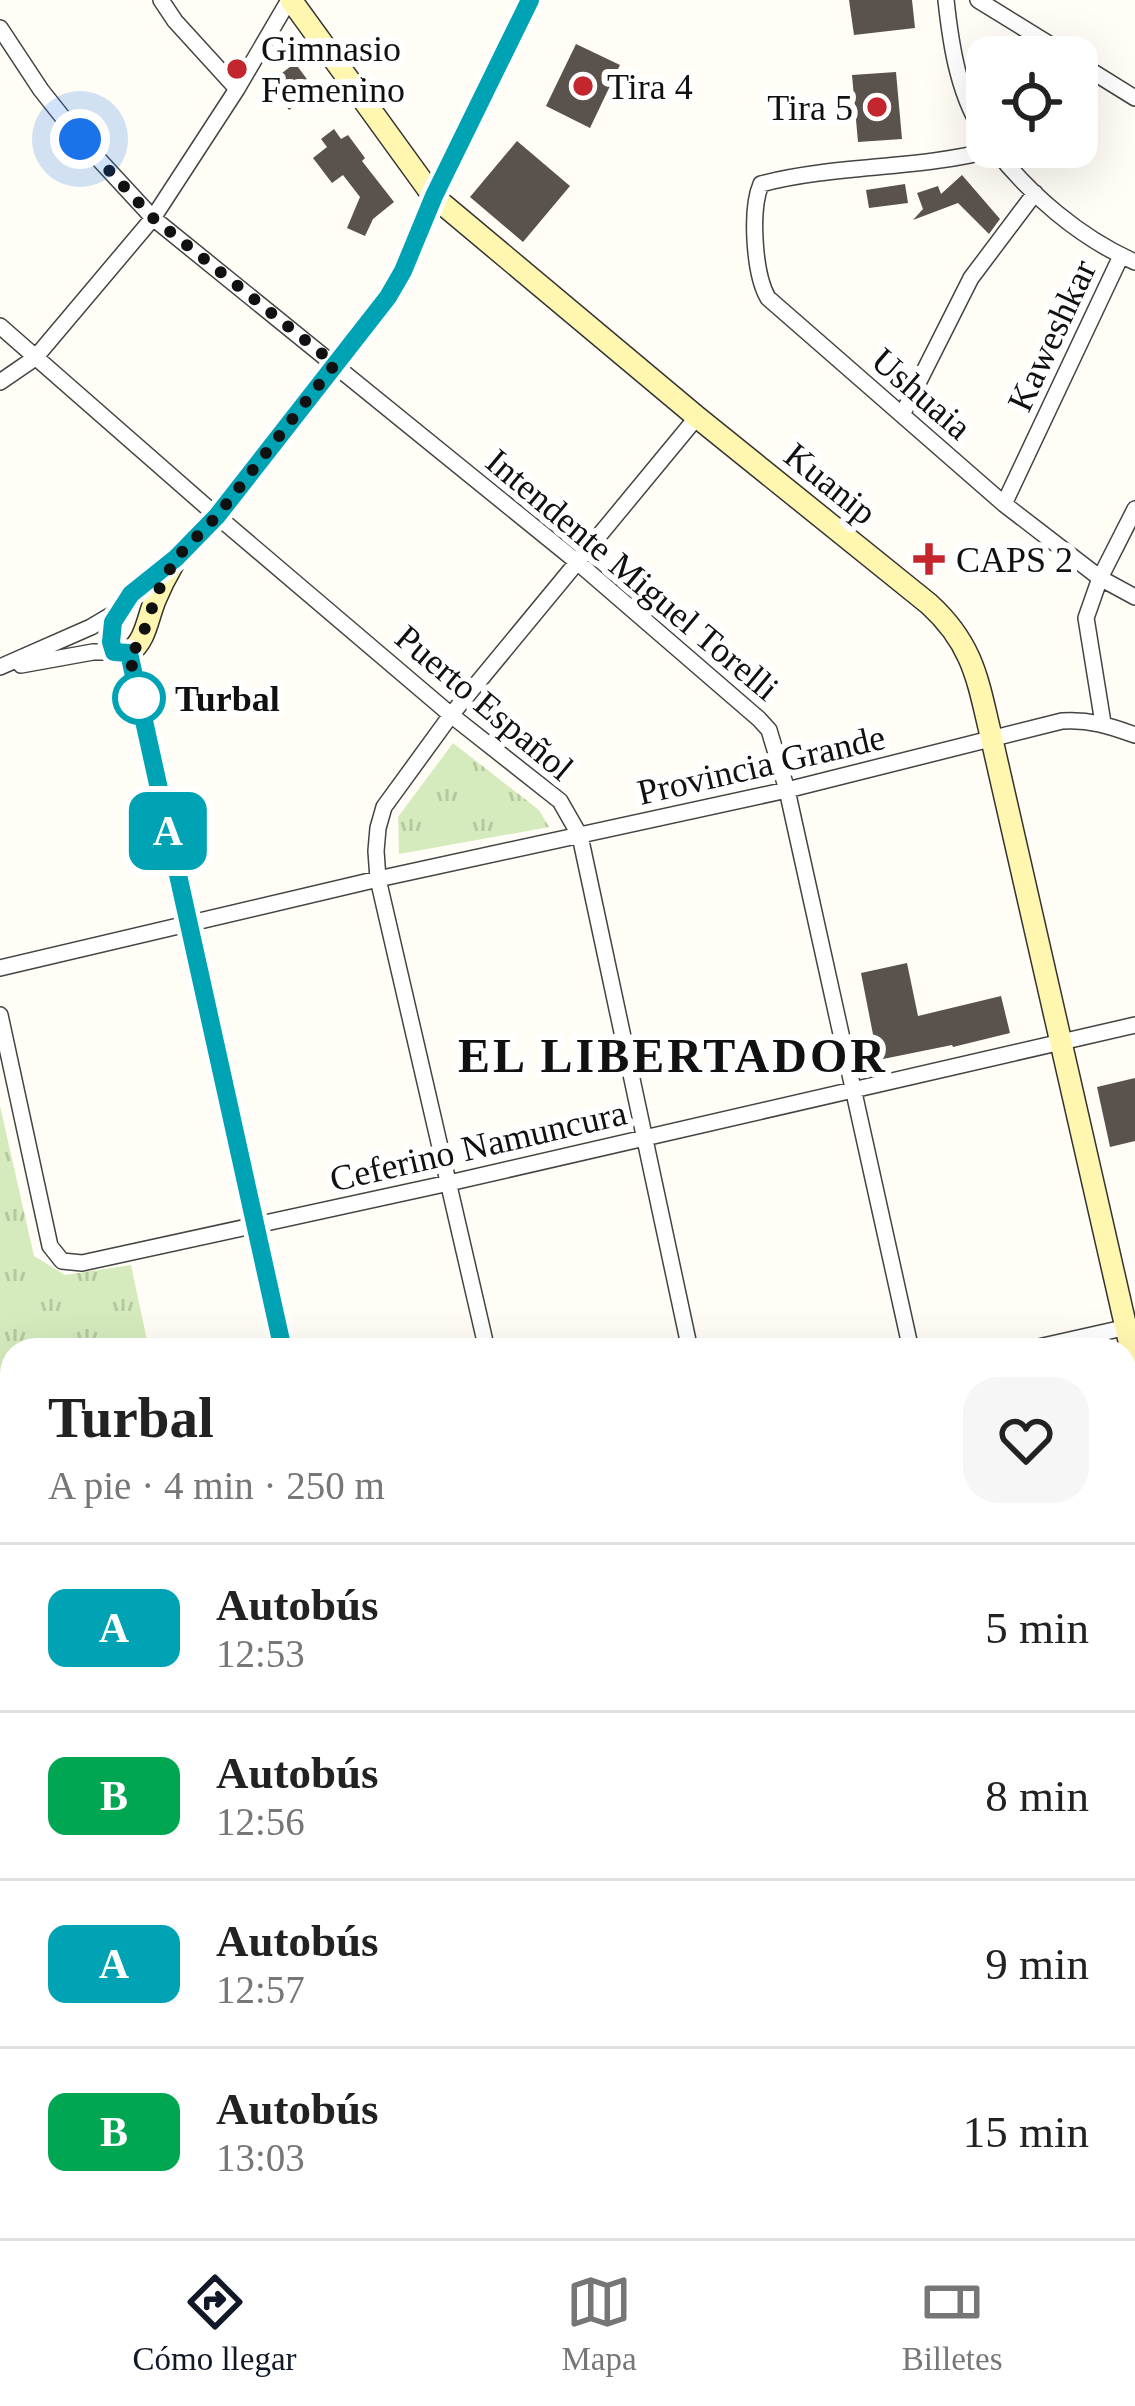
<!DOCTYPE html>
<html lang="es">
<head>
<meta charset="utf-8">
<style>
	body { margin:0; font-family:Georgia,serif; background:#f6f6f6; color:#222; height:100vh; display:flex; flex-direction:column; font-size:45px; white-space:nowrap }
	* { box-sizing:border-box; margin:0 }
	p { font-size:39px; color:#767676 }
	.icon { flex:none; width:66px; height:66px; fill:none; stroke:currentColor; stroke-width:2; stroke-linecap:round; stroke-linejoin:round }
	.map { position:relative; flex:1; overflow:hidden }
	.drawer { position:absolute; left:0px; top:1338px; width:1137px; height:900px; display:flex; flex-direction:column; background:#fff; border-radius:36px 36px 0 0; box-shadow:0 12px 48px #0002 }
	.drawer>* { flex:none }
	.badge { padding:0 24px; border-radius:18px; font-size:42px; line-height:78px }
	.controls { position:absolute; left:966px; top:36px; display:grid; gap:24px }
	.controls a { display:grid; place-items:center; width:132px; height:132px; border-radius:24px; background:#fff; box-shadow:0 12px 48px #0002; font-size:60px }
	.you { position:absolute; width:60px; height:60px; margin:-30px; border:9px solid #fff; border-radius:50%; background:#1a73e8; box-shadow:0 0 0 18px #1a73e833 }
	.map>.badge { position:absolute; translate:-50% -50%; box-shadow:0 0 0 6px #fff }
	.round { display:grid; place-items:center; flex:none; width:126px; height:126px; border-radius:36px; background:#f6f6f6 }
	.overview { display:flex; align-items:center; justify-content:space-between; height:204px; padding:0 48px }
	h1 { font-size:57px; font-weight:800; line-height:90px }
	ul { padding:0; list-style:none }
	li { display:flex; align-items:center; gap:36px; height:168px; padding:0 48px; border-top:3px solid #e0e0e0 }
	li div { flex:1 }
	li b { display:block; font-size:45px }
	li em { font-style:normal }
	li .badge { min-width:132px; font-weight:700; text-align:center }
	.tab-bar { display:flex; justify-content:space-around; align-items:center; height:168px; border-top:3px solid #e0e0e0; background:#fff; font-size:33px; color:#767676 }
	.tab-bar a { display:grid; justify-items:center; gap:6px }
	.tab-bar .active { color:#111827 }
	.map>svg:first-child { display:block }
	.park { fill:url(#park-tufts) }
	.building { fill:#5a524d }
	.lines { fill:none; stroke-linecap:round; stroke-linejoin:round }
	.minor-casing { stroke:#444; stroke-width:18 }
	.secondary-casing { stroke:#333; stroke-width:24 }
	.minor { stroke:#fff; stroke-width:15 }
	.secondary { stroke:#fff6b0; stroke-width:21 }
	.line-casing { stroke:#fff; stroke-width:27 }
	.line { stroke:#00a3b4; stroke-width:18 }
	.walk { stroke:#111; stroke-width:12; stroke-dasharray:0 21.6 }
	.poi-dot { fill:#c4262e; stroke:#fff; stroke-width:4.5 }
	.stop-dot { fill:#fff; stroke:#00a3b4; stroke-width:6 }
	.labels { text-anchor:middle; stroke-width:12; stroke-linejoin:round; paint-order:stroke }
	.poi-label { font-size:36px; fill:#111; stroke:#fff; text-anchor:start }
	.street-label { font-size:36px; fill:#111; stroke:#fff }
	.stop-label { font-size:36px; font-weight:bold; fill:#111; stroke:#fff; text-anchor:start }
	.district-label { font-size:48px; font-weight:bold; letter-spacing:3px; fill:#111; stroke:#fff }
</style>
</head>
<body>
<div class="map">
<svg width="1135" height="2238" viewBox="0 0 1135 2238">
	<defs>
		<pattern id="park-tufts" width="24" height="20" patternUnits="userSpaceOnUse" patternTransform="scale(3)"><rect width="24" height="20" fill="#d5ebbd"/><path d="M3 7l-1-3M5 7V3M7 7l1-3M15 17l-1-3M17 17v-4M19 17l1-3" fill="none" stroke="#b6c8a1"/></pattern>
	</defs>
	<rect width="100%" height="100%" fill="#fffdf5"/>
	<!-- park -->
	<path class="park" d="M453,743L539,810L549,827L399,854L398,817Z
		M0,1106L34,1256L65,1275L131,1265L149,1350H12V1552L0,1554Z"/>
	<!-- building -->
	<path class="building" d="M849,0H912L915,28L854,35Z
		M576,44L620,65L590,128L546,106Z
		M295,63L315,90L289,110L269,83Z
		M896,72L902,139L858,142L852,75Z
		M334,129L341,139L348,135L365,158L362,161L394,202L373,219L365,236L347,228L360,197L343,175L332,183L313,158L327,147L321,139Z
		M517,141L570,186L523,242L470,197Z
		M962,175L1000,219L989,234L958,203L913,220L923,209L917,193L938,186L941,194Z
		M905,184L908,203L869,208L866,190Z
		M907,963L918,1016L1001,996L1010,1033L953,1047L952,1045L878,1060L861,973Z
		M1135,1078V1141L1110,1147L1097,1087Z"/>
	<g class="lines">
		<defs>
			<path id="minor" d="M161,0L175,21L237,89
				M946,0C951,47 959,99 987,138
				M978,0L1070,57
				M0,28L41,90L80,139L153,218L576,561L759,719L769,730L787,790L911,1350
				M1077,62L1135,98
				M993,147C1029,194 1080,238 1135,262
				M995,149C919,170 837,164 761,184C750,210 754,274 768,298L1004,504L1100,578L1135,597
				M433,196L530,0
				M0,326L217,516L451,715L560,801L580,836L690,1350
				M0,382L35,358L153,218L237,89L289,0
				M902,415L971,278L1035,193
				M1004,504L1121,256
				M21,665L93,652H114
				M0,667L91,627L118,611
				M1103,723L1086,618L1100,578L1135,509
				M0,968L378,879L787,790L1062,721C1089,719 1110,726 1135,735
				M0,1015L50,1246L62,1261L82,1263L449,1183L1135,1025
				M487,1350L378,879L376,851L378,828L384,807L451,715L697,417
				M1025,1350L1132,1326
				M0,1573L12,1570
				M1125,1621L1135,1619
				M0,1875L12,1872
				M1125,1916L1135,1914
				M0,2047L12,2068
				M1125,2103L1135,2101
				M100,2226L107,2238
				M309,2226L313,2238
				M684,2226L686,2238
				M885,2226L887,2238"/>
			<path id="secondary" d="M291,0L433,196L697,417L929,604C975,646 978,683 992,740L1135,1367
				M129,653L283,1350
				M129,653L114,652L111,642L113,622L131,594L176,558L217,516L388,297L403,271L433,196
				M129,653C146,640 147,620 155,600C160,588 166,576 173,564
				M483,2226L486,2238"/>
		</defs>
		<!-- minor casing -->
		<use href="#minor" class="minor-casing"/>
		<!-- secondary casing -->
		<use href="#secondary" class="secondary-casing"/>
		<!-- minor -->
		<use href="#minor" class="minor"/>
		<!-- secondary -->
		<use href="#secondary" class="secondary"/>
	</g>
	<g class="lines">
		<defs>
			<path id="line" d="M283,1350L129,653L114,652L111,642L113,622L131,594L176,558L217,516L388,297L403,271L434,196L530,0"/>
		</defs>
		<!-- line casing -->
		<use href="#line" class="line-casing"/>
		<!-- line -->
		<use href="#line" class="line"/>
		<!-- walk -->
		<path class="walk" d="M80,139L153,218L335,364L217,516L176,558L158,591L139,645L129,653L139,698"/>
	</g>
	<!-- markers -->
	<g class="poi-dot">
		<circle cx="237" cy="69" r="12"/>
		<circle cx="583" cy="86" r="12"/>
		<circle cx="877" cy="107" r="12"/>
		<path d="M923 541h12v12h12v12h-12v12h-12v-12h-12v-12h12z"/>
	</g>
	<circle class="stop-dot" cx="139" cy="698" r="24"/>
	<g class="labels">
		<!-- poi labels -->
		<g class="poi-label">
			<text x="261" y="61">Gimnasio<tspan x="261" dy="41">Femenino</tspan></text>
			<text x="607" y="99">Tira 4</text>
			<text x="853" y="120" text-anchor="end">Tira 5</text>
			<text x="956" y="572">CAPS 2</text>
		</g>
		<!-- street labels -->
		<g class="street-label">
			<text transform="translate(1051 335) rotate(-65)" y="13">Kaweshkar</text>
			<text transform="translate(922 393) rotate(41)" y="13">Ushuaia</text>
			<text transform="translate(831 483) rotate(39)" y="13">Kuanip</text>
			<text transform="translate(633 574) rotate(40)" y="13">Intendente Miguel Torelli</text>
			<text transform="translate(485 702) rotate(40)" y="13">Puerto Español</text>
			<text transform="translate(761 764) rotate(-13)" y="13">Provincia Grande</text>
			<text transform="translate(478 1145) rotate(-13)" y="13">Ceferino Namuncura</text>
		</g>
		<!-- stop labels -->
		<g class="stop-label">
			<text x="175" y="711">Turbal</text>
		</g>
		<!-- district labels -->
		<g class="district-label">
			<text x="673" y="1072">EL LIBERTADOR</text>
		</g>
	</g>
</svg>
<div class="controls">
<a><svg class="icon" aria-label="locate" viewBox="0 0 24 24"><circle cx="12" cy="12" r="6"/><path d="M12 2v4M12 18v4M2 12h4M18 12h4"/></svg></a>
</div>
<div class="you" style="left:80px;top:139px"></div>
<b class="badge" style="left:168px;top:831px;background:#00a3b4;color:#fff">A</b>
<section class="drawer">
<div class="overview"><div><h1>Turbal</h1><p>A pie · 4 min · 250 m</p></div><a class="round"><svg class="icon" aria-label="heart" viewBox="0 0 24 24"><path d="M12 20l-8-8c-3-5 5-10 8-4 3-6 11-1 8 4z"/></svg></a></div>
<ul>
<li><span class="badge" style="background:#00a3b4;color:#fff">A</span><div><b>Autobús</b><p>12:53</p></div><em>5 min</em></li>
<li><span class="badge" style="background:#00a651;color:#fff">B</span><div><b>Autobús</b><p>12:56</p></div><em>8 min</em></li>
<li><span class="badge" style="background:#00a3b4;color:#fff">A</span><div><b>Autobús</b><p>12:57</p></div><em>9 min</em></li>
<li><span class="badge" style="background:#00a651;color:#fff">B</span><div><b>Autobús</b><p>13:03</p></div><em>15 min</em></li>
</ul>
</section>
</div>
<nav class="tab-bar">
<a class="active"><svg class="icon" aria-label="directions" viewBox="0 0 24 24"><path d="M12 3l9 9-9 9-9-9zM9 14v-3h6M13 9l2 2-2 2"/></svg>Cómo llegar</a>
<a><svg class="icon" aria-label="map" viewBox="0 0 24 24"><path d="M3 6l6-2 6 2 6-2v14l-6 2-6-2-6 2zM9 4v14M15 6v14"/></svg>Mapa</a>
<a><svg class="icon" aria-label="tickets" viewBox="0 0 24 24"><path d="M3 7h18v10H3zM15 7v10"/></svg>Billetes</a>
</nav>
</body>
</html>
